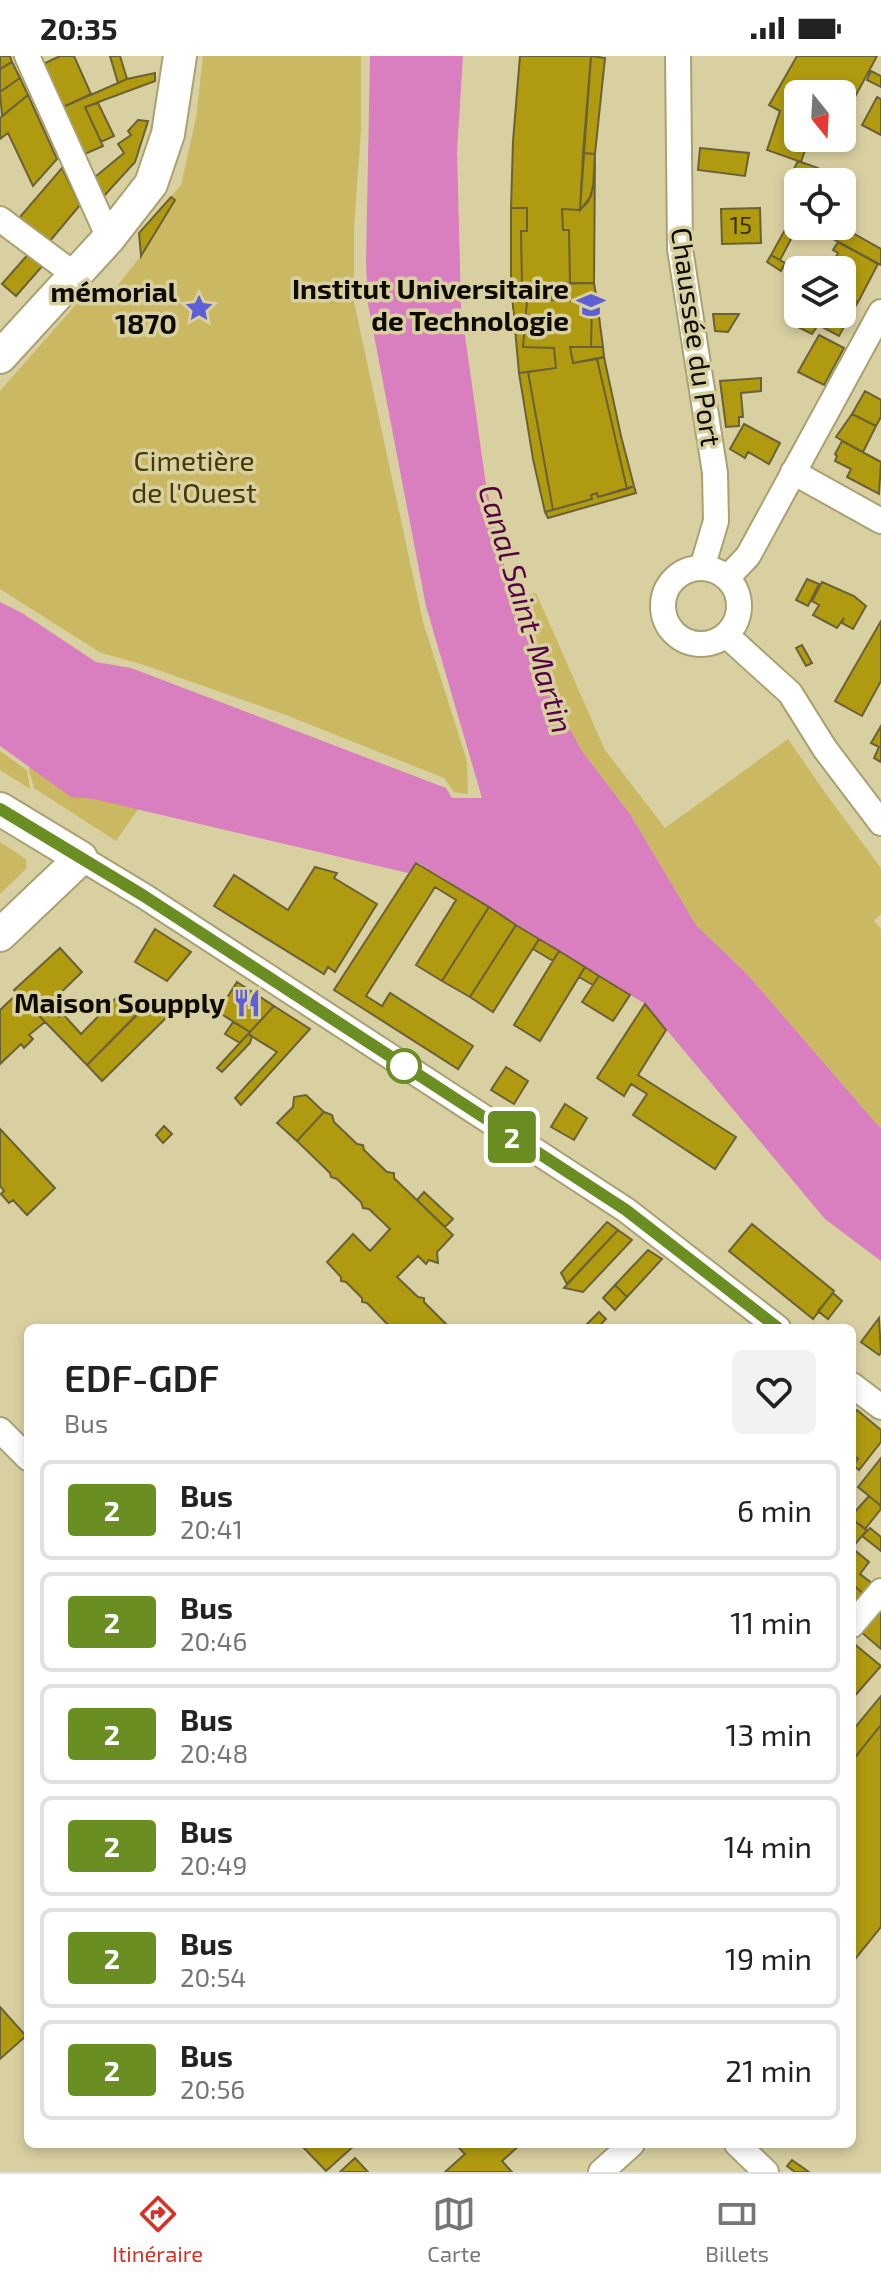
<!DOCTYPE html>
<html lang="fr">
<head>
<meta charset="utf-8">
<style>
	body { margin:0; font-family:"Exo 2",sans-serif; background:#f2f2f2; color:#222; height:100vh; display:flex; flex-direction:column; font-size:30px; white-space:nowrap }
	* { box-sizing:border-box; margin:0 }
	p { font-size:26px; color:#767676 }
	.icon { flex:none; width:44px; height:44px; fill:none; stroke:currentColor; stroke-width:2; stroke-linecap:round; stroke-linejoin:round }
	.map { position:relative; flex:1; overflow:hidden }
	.panel { position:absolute; left:24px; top:1268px; width:832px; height:824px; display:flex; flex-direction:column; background:#fff; border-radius:12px; box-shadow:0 4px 12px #0003 }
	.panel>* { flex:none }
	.badge { padding:0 16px; border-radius:6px; font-size:28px; line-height:52px }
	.needle { width:52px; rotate:162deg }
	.buttons { position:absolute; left:784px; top:24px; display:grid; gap:16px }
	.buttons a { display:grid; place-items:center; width:72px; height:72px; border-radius:12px; background:#fff; box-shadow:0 4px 12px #0003; font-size:40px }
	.map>.badge { position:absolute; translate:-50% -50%; box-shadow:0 0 0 4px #fff }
	.round { display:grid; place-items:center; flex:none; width:84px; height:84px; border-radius:12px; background:#f2f2f2 }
	.headline { display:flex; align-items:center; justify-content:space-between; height:136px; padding:0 40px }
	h1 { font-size:38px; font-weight:600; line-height:60px }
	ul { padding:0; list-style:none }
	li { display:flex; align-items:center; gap:24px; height:100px; margin:0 16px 12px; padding:0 24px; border:4px solid #e0e0e0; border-radius:12px }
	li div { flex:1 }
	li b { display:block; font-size:30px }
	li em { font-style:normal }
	li .badge { min-width:88px; font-weight:700; text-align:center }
	.status { display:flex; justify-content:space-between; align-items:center; height:56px; padding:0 40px; background:#fff; direction:ltr }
	.status svg { height:22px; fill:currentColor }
	.tabs { display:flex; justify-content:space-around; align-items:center; height:112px; border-top:2px solid #e0e0e0; background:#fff; font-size:22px; color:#767676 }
	.tabs a { display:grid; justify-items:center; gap:4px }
	.tabs .current { color:#d93025 }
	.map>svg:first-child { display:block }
	.green { fill:#cab962 }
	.water { fill:#d97ebf }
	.building { fill:#b09a0f; stroke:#6a6136; stroke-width:2 }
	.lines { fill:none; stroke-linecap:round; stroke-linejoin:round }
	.minor-casing { stroke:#aaa173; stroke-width:28 }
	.major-casing { stroke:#aaa173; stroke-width:36 }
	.minor { stroke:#fff; stroke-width:24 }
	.major { stroke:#fff; stroke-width:32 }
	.line-casing { stroke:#fff; stroke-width:18 }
	.line { stroke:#6b8e23; stroke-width:12 }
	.stop-dot { fill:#fff; stroke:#6b8e23; stroke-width:4 }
	.labels { text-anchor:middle; stroke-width:7; stroke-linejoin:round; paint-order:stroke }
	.number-label { font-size:24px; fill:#372f04 }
	.poi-label { font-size:28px; font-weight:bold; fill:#0f0b00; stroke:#d9d0a1; text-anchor:end }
	.street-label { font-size:28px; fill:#0f0b00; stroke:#d9d0a1 }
	.park-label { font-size:28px; fill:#433a06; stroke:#d9d0a1 }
	.water-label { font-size:30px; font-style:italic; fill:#560046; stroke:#d9d0a1 }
</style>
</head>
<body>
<div class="status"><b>20:35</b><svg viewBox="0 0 49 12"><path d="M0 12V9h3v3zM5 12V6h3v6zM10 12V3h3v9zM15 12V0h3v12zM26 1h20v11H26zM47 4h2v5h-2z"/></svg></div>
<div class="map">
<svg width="881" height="2116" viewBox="0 0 881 2116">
	<rect width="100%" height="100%" fill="#d9d0a1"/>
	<!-- green -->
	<path class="green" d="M203,0H361V74L354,173V246L423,566L467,705L468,738L454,736L444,722L286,659L141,608L101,597L0,533V335L86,237L113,235L141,200L139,177L181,129L196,62Z
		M536,537L605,694L665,772L788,683L826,738L881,812V858L874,865L881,873V1073L748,919L696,869L630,758L582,695L547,632L512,544Z
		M31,675L146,742L116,785L34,732L29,714Z
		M0,695L27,714L30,733L0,714Z
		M0,786L26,803L27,812L0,838Z"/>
	<!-- water -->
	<path class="water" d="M370,0H463L457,95L461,251L486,429L512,544L547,632L582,695L630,758L696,869L748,919L881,1073V1205L825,1163L645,948L417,806L408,817L94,743L71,741L0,690V546L22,557L96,606L131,612L446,732L452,742H482L426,550L368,248L366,207Z"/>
	<!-- building -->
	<path class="building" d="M0,0H10L12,6L0,13Z
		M60,0H74L91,38L63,51L43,8Z
		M110,0H120L127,23L118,27Z
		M520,0H591L580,154L562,153L563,174H569L570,227L550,228L551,244L592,245L591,291H570L573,307L597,303L627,433L598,441L597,437L591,439L592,443L553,454L528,316L556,312L554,292L523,291L527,245H542V227L522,228L521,175H527V152H511L513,85Z
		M591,0L605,2L595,98L583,97Z
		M797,0H877L842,65V38H798V82H809L801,106L767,94L780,55L769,49Z
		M12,6L20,22L0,36V13Z
		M871,15L881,20V31L867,24Z
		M155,17V25L85,51L103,90L85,98L63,51L127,23Z
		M20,22L28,39L2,60L0,36Z
		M28,39L57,103L33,130L8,77L0,83V62Z
		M877,41L881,43V79L862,69Z
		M98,47L114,80L101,86L85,51Z
		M138,64L148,65L135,106L104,140L95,121L124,97L118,88L131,79L128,75Z
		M700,92L749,97L745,120L698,114Z
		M583,97L595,98L594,124L591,140L580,154Z
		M595,98L594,227H570L569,174H563L562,153L580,154L588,146L593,132Z
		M798,105L818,112L811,126H798V134L786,128Z
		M62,112L80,149L45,191L13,169Z
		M171,141L175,144L141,200L139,177Z
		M511,152H527V175H521L522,228H511Z
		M760,152L761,187L722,188L721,153Z
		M792,161L798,164V170L780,204L771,199Z
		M828,170H840L881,193V209L824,178Z
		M838,186L878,208L858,246L842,237V214H829L838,197L833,194Z
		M30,196L45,207L16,240L2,228Z
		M771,199L785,207L781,215L767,206Z
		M542,227V245H527L523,291L554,292L556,312L519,317L511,228Z
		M594,227L597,245L551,244L550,228Z
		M842,237L858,246L852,256L842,250Z
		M592,245H597L603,291H591Z
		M842,250L852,256L839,280L798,258H842Z
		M713,258H739L728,276L715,275Z
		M804,261L818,269L812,278L798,271Z
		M819,279L844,292L824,329L798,316Z
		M570,291H603L604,301L573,307Z
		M604,301L621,380L634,430L627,433L597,303Z
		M528,316L553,454L545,456L533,403L519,317Z
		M761,322V335L741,337L743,361H739V370L726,371L720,325Z
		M865,335L881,344V361L876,370L852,358Z
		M852,358L876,370L863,396L836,381Z
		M744,368L780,387L769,408L748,396L745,402L730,393Z
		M842,385L881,406L879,438L847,421L851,413L835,405L837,400L835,398Z
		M634,430L636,437L548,462L545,456L592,443L591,439L597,437L598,441Z
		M807,523L819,528L808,550L796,544Z
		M822,526L854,540L866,550L853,573L842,567L844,562L837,572L813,559L819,549L812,545Z
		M881,565V625L862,660L835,645Z
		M802,589L812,607L806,610L796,592Z
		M881,670V706L874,702L879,691L871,687Z
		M416,807L489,851L442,925L416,909L456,844L435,831L366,940L382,950L390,937L473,990L458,1013L334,934Z
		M315,811L337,817L334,822L377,848L335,916L328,911L324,918L214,850L234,819L288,854Z
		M489,851L516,869L470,941L442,925Z
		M516,869L539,883L493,956L470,941Z
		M155,873L191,896L167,925L135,906Z
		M539,883L559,895L553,905L533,893Z
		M60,892L82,916L46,951L50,956L53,954L59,961L63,958L81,978L117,941L137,959L87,1009L14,934Z
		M559,895L585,911L540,985L514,969Z
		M585,911L599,920L593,929L579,921Z
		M599,920L630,939L613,965L582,946Z
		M237,926L274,950L250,976L218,956Z
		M18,937L45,966L29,979L33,983L24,992L21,988L0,1008V954Z
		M152,943L169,959L102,1025L87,1009Z
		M645,948L666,974L638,1019L736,1081L715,1113L633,1059L647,1038L631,1028L624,1040L597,1022Z
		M274,950L310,973L241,1049L235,1042L277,996L248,978Z
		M233,966L250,976L240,987L225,978Z
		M248,978L252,980L250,987L222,1016L217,1012Z
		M506,1011L528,1025L514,1048L491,1034Z
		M306,1039L324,1056L297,1085L277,1067L293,1051L294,1041Z
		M565,1048L587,1062L574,1084L551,1071Z
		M324,1056L332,1059L334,1066L357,1088L363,1089L364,1094L387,1116L394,1117V1122L453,1179L437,1196L438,1207L429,1204L426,1208L418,1200L397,1221L418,1241L424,1242V1246L449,1271L454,1272H391L367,1247L362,1246V1242L346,1226L341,1225V1221L327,1206L353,1178L370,1195L390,1173L369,1153L363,1152L361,1146L337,1123L331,1121L330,1117L297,1085Z
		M164,1070L172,1078L163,1087L156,1079Z
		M0,1073L55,1132L27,1159L13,1144L9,1147L1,1138L4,1135L0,1130Z
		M424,1136L453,1163L445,1171L417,1144Z
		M607,1166L618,1174L567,1228L561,1217Z
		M752,1168L834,1235L813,1263L729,1195Z
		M618,1174L632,1184L583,1236L564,1232Z
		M648,1194L662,1203L627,1241L615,1229Z
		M615,1229L627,1241L615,1254L603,1242Z
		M833,1237L842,1245L828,1263L818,1255Z
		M599,1256L606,1263L597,1272H583Z
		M879,1262L881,1297L879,1299L861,1286Z
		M857,1354L881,1374V1386L859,1414L853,1409L858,1403L852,1398V1359Z
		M881,1402V1448L880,1449L858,1431Z
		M869,1440L880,1449L881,1453L865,1473L852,1463V1459Z
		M856,1466L867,1474L852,1492V1471Z
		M870,1472L881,1481V1495L862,1480Z
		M852,1492L869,1506L860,1518L873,1528L865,1539L852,1528Z
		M852,1528L865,1539L852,1554Z
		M881,1552V1593L861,1576Z
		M852,1586L881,1610L852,1643Z
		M881,1640V1669L852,1705V1675Z
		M881,1669V1871L852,1907V1705Z
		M0,1951L26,1980L0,2003Z
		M300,2088H356L326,2115Z
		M455,2088H521L502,2105L512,2116H445L465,2098Z
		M355,2102L368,2116H340Z
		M792,2104L809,2116H795L787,2110Z"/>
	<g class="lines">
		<defs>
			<path id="minor" d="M27,0L109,182
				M678,0L680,193L715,417L716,465L702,512
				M0,163L75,219
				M793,416L881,465
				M663 550a38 38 0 1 1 76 0a38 38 0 1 1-76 0Z
				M727,522L748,500L881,256
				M726,579L790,637L825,693L881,767
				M81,802L144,840L626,1154L778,1272
				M852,1329L881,1351
				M0,1374L28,1402
				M852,1569L881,1535
				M737,2088L766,2116
				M601,2116L632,2088"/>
			<path id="major" d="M0,301L109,182L151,128L168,78L180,0
				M0,753L81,802L0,879"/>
		</defs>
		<!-- minor casing -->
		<use href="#minor" class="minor-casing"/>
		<!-- major casing -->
		<use href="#major" class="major-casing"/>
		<!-- minor -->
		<use href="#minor" class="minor"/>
		<!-- major -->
		<use href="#major" class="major"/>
	</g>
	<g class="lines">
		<defs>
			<path id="line" d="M0,753L144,840L626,1154L778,1272"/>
		</defs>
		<!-- line casing -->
		<use href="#line" class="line-casing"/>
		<!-- line -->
		<use href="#line" class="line"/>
	</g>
	<!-- icons -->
	<defs>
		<symbol id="university-bare" viewBox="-9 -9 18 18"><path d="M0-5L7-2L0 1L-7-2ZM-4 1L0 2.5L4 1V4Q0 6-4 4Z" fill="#5e5ed7" stroke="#d9d0a1" stroke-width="2.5" paint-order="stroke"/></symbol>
		<symbol id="sight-bare" viewBox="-9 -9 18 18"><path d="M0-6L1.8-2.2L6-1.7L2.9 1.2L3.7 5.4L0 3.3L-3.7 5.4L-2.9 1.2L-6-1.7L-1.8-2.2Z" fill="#5e5ed7" stroke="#d9d0a1" stroke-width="2.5" paint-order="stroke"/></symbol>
		<symbol id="restaurant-bare" viewBox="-9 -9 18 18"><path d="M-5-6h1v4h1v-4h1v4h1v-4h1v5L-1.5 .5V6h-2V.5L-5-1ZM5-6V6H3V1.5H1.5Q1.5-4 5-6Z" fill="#5e5ed7" stroke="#d9d0a1" stroke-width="2.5" paint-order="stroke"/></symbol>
	</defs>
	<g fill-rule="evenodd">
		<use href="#university-bare" x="571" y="229" width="40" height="40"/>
		<use href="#sight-bare" x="179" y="232" width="40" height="40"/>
		<use href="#restaurant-bare" x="227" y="927" width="40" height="40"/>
	</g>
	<!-- markers -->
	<circle class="stop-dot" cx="404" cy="1010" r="16"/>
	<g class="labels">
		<!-- number labels -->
		<g class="number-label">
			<text x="741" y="178">15</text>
		</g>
		<!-- poi labels -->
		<g class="poi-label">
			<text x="569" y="243">Institut Universitaire<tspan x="569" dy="32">de Technologie</tspan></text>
			<text x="177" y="246">mémorial<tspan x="177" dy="32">1870</tspan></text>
			<text x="225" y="957">Maison Soupply</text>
		</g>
		<!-- street labels -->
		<g class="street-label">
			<text transform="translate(696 281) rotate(82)" y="10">Chaussée du Port</text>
		</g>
		<!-- park labels -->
		<g class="park-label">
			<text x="194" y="415">Cimetière<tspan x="194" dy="32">de l'Ouest</tspan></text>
		</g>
		<!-- water labels -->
		<g class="water-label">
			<text transform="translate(525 553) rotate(73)" y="10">Canal Saint-Martin</text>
		</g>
	</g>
</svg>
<div class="buttons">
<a><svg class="needle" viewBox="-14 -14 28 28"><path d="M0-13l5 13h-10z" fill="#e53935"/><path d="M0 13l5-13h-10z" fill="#767676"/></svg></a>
<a><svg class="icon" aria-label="locate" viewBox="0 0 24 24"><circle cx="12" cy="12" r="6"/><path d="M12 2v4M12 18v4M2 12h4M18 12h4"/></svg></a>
<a><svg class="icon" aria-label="layers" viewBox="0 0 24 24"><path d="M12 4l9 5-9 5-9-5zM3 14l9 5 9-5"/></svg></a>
</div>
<b class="badge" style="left:512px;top:1081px;background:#6b8e23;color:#fff">2</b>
<section class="panel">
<div class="headline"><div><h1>EDF-GDF</h1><p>Bus</p></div><a class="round"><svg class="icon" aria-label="heart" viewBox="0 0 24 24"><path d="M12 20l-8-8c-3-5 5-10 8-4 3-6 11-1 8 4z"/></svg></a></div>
<ul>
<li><span class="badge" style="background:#6b8e23;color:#fff">2</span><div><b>Bus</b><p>20:41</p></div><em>6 min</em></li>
<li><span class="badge" style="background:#6b8e23;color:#fff">2</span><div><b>Bus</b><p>20:46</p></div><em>11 min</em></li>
<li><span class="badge" style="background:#6b8e23;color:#fff">2</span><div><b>Bus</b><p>20:48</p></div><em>13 min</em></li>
<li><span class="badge" style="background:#6b8e23;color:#fff">2</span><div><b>Bus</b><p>20:49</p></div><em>14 min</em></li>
<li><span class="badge" style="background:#6b8e23;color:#fff">2</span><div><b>Bus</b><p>20:54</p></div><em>19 min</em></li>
<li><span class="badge" style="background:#6b8e23;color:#fff">2</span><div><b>Bus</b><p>20:56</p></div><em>21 min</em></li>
</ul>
</section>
</div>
<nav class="tabs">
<a class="current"><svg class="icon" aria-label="directions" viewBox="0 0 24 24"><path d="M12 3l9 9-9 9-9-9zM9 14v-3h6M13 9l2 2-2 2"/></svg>Itinéraire</a>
<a><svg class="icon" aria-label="map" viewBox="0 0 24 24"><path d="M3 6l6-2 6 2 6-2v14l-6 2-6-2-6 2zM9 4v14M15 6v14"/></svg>Carte</a>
<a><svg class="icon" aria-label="tickets" viewBox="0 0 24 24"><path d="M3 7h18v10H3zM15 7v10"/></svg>Billets</a>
</nav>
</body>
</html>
